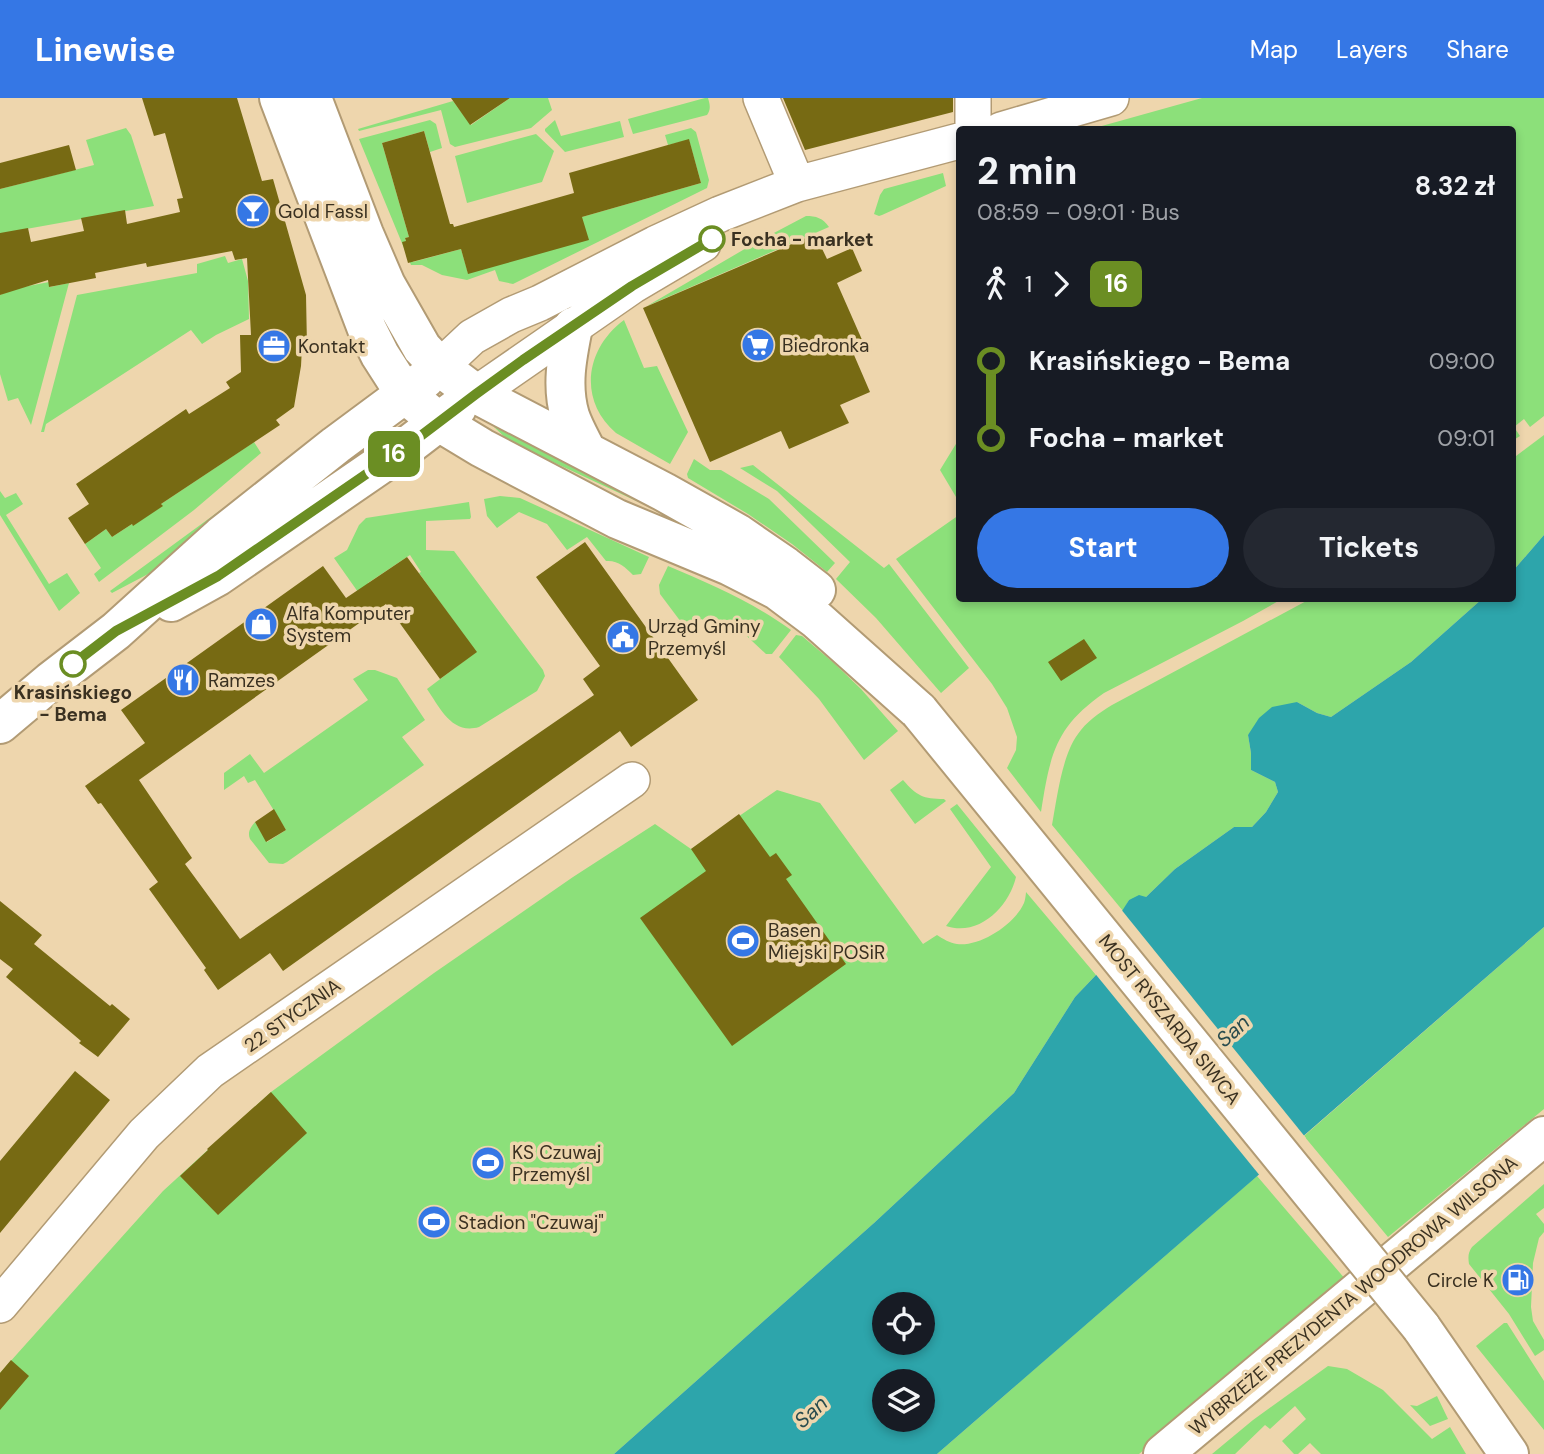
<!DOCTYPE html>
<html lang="en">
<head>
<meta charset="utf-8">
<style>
	body { margin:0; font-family:"DM Sans",sans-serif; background:#242831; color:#f1f3f6; height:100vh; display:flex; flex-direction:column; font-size:26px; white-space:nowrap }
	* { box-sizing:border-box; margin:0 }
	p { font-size:23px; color:#9ea1a6 }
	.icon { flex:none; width:38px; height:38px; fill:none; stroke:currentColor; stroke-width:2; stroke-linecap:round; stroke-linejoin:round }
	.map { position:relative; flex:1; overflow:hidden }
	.sheet { position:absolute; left:956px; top:28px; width:560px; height:476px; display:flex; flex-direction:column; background:#171b24; border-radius:7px; box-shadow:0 4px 10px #0003 }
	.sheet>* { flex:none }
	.badge { padding:0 14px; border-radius:10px; font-size:24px; line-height:46px }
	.fabs { position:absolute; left:872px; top:1194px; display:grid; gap:14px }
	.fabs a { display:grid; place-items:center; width:63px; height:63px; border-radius:50%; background:#171b24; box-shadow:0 4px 10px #0003; font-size:35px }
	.map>.badge { position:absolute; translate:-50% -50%; box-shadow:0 0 0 4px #fff }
	.legs { display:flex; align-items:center; gap:10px; height:77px; padding:0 21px; font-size:23px }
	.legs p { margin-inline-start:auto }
	.head { display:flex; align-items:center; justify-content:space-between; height:119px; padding:0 21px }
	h1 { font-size:38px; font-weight:700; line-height:52px }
	.primary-button { display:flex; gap:14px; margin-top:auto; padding:14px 21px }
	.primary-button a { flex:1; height:80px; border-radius:42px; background:#3577e5; color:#fff; font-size:28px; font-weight:700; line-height:80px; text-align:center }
	.primary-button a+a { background:#242831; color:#f1f3f6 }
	ul { padding:0 21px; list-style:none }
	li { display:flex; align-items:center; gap:24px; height:77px; font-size:26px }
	li i { display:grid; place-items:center; width:10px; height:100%; margin:0 9px; background:currentColor }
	li i::after { content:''; width:18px; height:18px; margin:-9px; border:5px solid; border-radius:50%; background:#171b24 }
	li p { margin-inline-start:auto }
	li:first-child i { background:linear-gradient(#0000 50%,currentColor 0) }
	li:last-child i { background:linear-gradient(currentColor 50%,#0000 0) }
	header { display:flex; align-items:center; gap:42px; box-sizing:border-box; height:98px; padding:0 35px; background:#3577e5; color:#fff }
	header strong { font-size:33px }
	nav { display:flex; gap:38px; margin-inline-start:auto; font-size:24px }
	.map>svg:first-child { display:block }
	.green { fill:#8ce07a }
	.water { fill:#2da5ab; fill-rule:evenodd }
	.pier { fill:#eed6ad }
	.building { fill:#776a13 }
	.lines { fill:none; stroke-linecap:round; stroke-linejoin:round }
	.street-casing { stroke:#b29b74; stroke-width:38 }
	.secondary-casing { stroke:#b29b74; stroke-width:42 }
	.street { stroke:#fff; stroke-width:35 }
	.secondary { stroke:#fff; stroke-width:38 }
	.secondary-bridge-casing { stroke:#b29b74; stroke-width:42; stroke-linecap:butt }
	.secondary-bridge { stroke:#fff; stroke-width:38 }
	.line-1-casing { stroke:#fff; stroke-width:16 }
	.line-1 { stroke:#6b8e23; stroke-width:10 }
	.stop-1-dot { fill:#fff; stroke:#6b8e23; stroke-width:3.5 }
	.labels { text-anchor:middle; stroke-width:7; stroke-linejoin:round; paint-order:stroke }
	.poi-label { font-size:19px; fill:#3a3121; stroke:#eed6ad; text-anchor:start }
	.stop-label { font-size:19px; font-weight:bold; fill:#3a3121; stroke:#eed6ad; text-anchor:start }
	.street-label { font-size:19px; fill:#3a3121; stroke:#eed6ad }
	.water-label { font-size:21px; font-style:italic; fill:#2a4c4e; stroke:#eed6ad }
</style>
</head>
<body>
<header>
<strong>Linewise</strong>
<nav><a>Map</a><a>Layers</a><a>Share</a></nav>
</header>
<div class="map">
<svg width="1544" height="1356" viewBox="0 0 1544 1356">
	<rect width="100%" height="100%" fill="#eed6ad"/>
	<!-- green -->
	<path class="green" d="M510,0H548L552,12L531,30L455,49L450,46L441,12L359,33L358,31L453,3L471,27Z
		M705,0H708C710,7 711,11 707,17L633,36L628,21Z
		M1202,0H1544V318L1530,329L1524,321L1514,329L1520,338L1512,343V32L1091,31Z
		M430,22L436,26L442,50L430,54L424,33L382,45L409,139L405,140L413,164L461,151L468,175L582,119L701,85L689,42L668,47L665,37L691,30L696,34L709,82L707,90L513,186L499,183L495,172L467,182L442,177L422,167H411L359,41Z
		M555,22L561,38L620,23L624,39L565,54L545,33V31Z
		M126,30L131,37L154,108L4,135L18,190L49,184L50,189L69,185L31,327L18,300L8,303L0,276V197L4,195L0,182V91L94,67L86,42Z
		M536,36L554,53L542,84L467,105L455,58Z
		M943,75L946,88L882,117L879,118L874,116L880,97L884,91Z
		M806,118C816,118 823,120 829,129L647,208L755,145Z
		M225,158L228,165L242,161L248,183L249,221L216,237L202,246L191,232L46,326L44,334H41L77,197L197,175V166Z
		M624,222L644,270L657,268L688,334L670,366L616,335C578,302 585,251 624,222Z
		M495,326L647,403L645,407L510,344L494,329Z
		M1544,337V437L1512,474V361Z
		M959,341V404L940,372Z
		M254,344L261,355L194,412L99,484L94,476L101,470L85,446L106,431L112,439L132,426L133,427L162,408L161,406Z
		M694,361L710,372H721L769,401L835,465L827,474L792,446L748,416L688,380L687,376Z
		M753,367L884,470L889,466L969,570L941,595L876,520L836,481L850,464L777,393L740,370Z
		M263,381L267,385L152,474L112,495L110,493Z
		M0,393L5,400L16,395L23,406L6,417L49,486L67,475L80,495L59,513L0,417Z
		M500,398L520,400L649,459L641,476L633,477C625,469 618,462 606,463L587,439L567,452L547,426L519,414L497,430L487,418L484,401Z
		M469,404L471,419L470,421L426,423V452L454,453L543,572L545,578L537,593L479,629C452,637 440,610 427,591L476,554L419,475L421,474L410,457L368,485L370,511L334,460L347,452L359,427L366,420Z
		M959,417V500L1282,501L1243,523L1104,595C1055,629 1050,657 1041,714L1007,670L1016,652L1017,639L1007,610L992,586L896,461Z
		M668,468C711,486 754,505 791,532L772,556H766L735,527L718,528L701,521L687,532L660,496L659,487Z
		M1310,501H1482L1411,564L1331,619L1317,615L1297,604L1248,637L1251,655V672L1275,684L1278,694L1266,714L1252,729H1234L1175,771L1146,799L1129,802L1123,813L1052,727C1057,700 1062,657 1078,636C1086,624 1099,615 1112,607Z
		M796,537L802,538L835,566L861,591L898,633L864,662L819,601L779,559Z
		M368,572H375L397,580L425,622L402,639L424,667L287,764L283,766L269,765L250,741C247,734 251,729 255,724L267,744L286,732L255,682L248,685L244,678L224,692V675L250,656L264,675L368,602L353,581Z
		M903,682C917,698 923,701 944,701L946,703L915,726L890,692Z
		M777,692L820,705L923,846L937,837C943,841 950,845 957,846C980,849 1015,826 1024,805C1025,803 1026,796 1026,794L1096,877L1075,899L1014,995L874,1125L614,1356H0V1275L163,1093L271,994L434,875L573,779L655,726L691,751Z
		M957,706L1016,779C1009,809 979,839 946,828L991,769L950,711Z
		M1544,829V1011L1388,1139L1304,1038Z
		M1257,1078L1346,1182L1139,1356H937Z
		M1544,1086V1110L1536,1116L1544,1126V1134L1539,1140L1533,1165L1531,1209L1533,1223L1544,1242V1252L1535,1258L1509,1216L1469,1166C1468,1159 1468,1155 1472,1149Z
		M1504,1225H1507L1544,1283V1332L1476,1248Z
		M1328,1268L1347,1271L1383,1292L1432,1341L1450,1329L1466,1356H1321L1310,1345L1298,1356H1294L1282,1343L1306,1321L1295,1308L1270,1331L1265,1327L1235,1356H1212L1253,1322Z
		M1437,1298L1448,1321L1430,1328L1410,1307L1417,1308Z"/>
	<!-- water -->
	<path class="water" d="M1544,437V829L937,1356H614L874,1125L1014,995L1075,899L1096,877L1122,813L1129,802L1139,797L1146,799L1175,771L1234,729H1252L1266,714L1278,694L1275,684L1251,672V655L1248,637L1259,620L1272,609L1297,604L1317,615L1331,619L1411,564L1482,501L1512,500V474ZM884,1206H922V1244H884ZM884,1283H922V1321H884Z"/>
	<!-- pier -->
	<path class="pier" d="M1120,810L1306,1040L1261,1079L1093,873Z"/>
	<!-- building -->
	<path class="building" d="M142,0H237L262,83L273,81L306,197L307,249H302L301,268L294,309L276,322L280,327L161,406L163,408L133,428L132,426L112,439L106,431L85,446L68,420L89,406L76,386L186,311L189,316L230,290L226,284L241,274L240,237H251L247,160L235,162L232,153L147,169L146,165L95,175L96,180L49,189L48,182L0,197V135L28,130L31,144L84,133L81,120L125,112L127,126L180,114L177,101L183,100L165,35L154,38Z
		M451,0H510L470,27Z
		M783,0H953V14L805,52Z
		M424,33L450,126H453L454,129L574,95L569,75L689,41L701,85L582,119L589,142L468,176L461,151L408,165L402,144L406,143L405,140L409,139L382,45Z
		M69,47L76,72L0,91V65Z
		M815,136L827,161L852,150L862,173L837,185L863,244L851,250L870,294L840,307L849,325L789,351L781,333L710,364L643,210Z
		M585,444L698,602L631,649L620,633L283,873L270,855L218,892L204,872L206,870L149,791L158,784L101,705L98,706L85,688L145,645L121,612L323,468L346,500L407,459L477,554L440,581L386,506L139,682L192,760L185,766L240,841L594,597L583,581L600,568L536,479Z
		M1084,541L1097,560L1061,583L1048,564Z
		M274,711L286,732L266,744L255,724Z
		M739,716L770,759L776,755L792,777L786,781L846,866L732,948L640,820L706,773L691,751Z
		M0,803L42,837L34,846L110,908L112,906L130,921L98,959L79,945L81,943L6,879L13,871L0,861Z
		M75,973L110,1002L0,1135V1063Z
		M271,994L307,1035L218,1117L180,1078L208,1052L207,1051Z
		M11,1262L29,1278L0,1312V1275Z"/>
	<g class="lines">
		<defs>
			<path id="street" d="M761,0L797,86
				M973,32V0
				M1001,32L1111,0
				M440,269L472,239L511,217L540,205L655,146L720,116L797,86L959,43
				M476,296L632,188L703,146
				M0,1207L144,1036L210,973L632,682"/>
			<path id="secondary" d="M279,0L367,231L380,257L405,296L439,324L482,350L617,421L730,468L777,492L817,522L919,613
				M312,0L364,136L386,187L422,250L440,269L476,296L664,394L737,435L785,468L816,492
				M573,229C567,259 561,288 570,318C574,330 581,342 587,354
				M171,504L218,478L410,346L457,310
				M0,626L51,583L116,533L221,438L336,347L425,281
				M1421,1229L1509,1356
				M1163,1356L1544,1038"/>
		</defs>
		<!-- street casing -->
		<use href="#street" class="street-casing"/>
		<!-- secondary casing -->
		<use href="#secondary" class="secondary-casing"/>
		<!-- street -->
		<use href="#street" class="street"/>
		<!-- secondary -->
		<use href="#secondary" class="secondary"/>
		<defs>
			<path id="secondary-bridge" d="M919,613L1421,1229"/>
		</defs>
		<!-- secondary-bridge casing -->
		<use href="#secondary-bridge" class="secondary-bridge-casing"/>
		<!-- secondary-bridge -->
		<use href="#secondary-bridge" class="secondary-bridge"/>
	</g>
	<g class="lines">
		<defs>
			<path id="line-1" d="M73,566L116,533L218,478L410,346L476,296L523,262L632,188L712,141"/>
		</defs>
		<!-- line-1 casing -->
		<use href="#line-1" class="line-1-casing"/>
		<!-- line-1 -->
		<use href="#line-1" class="line-1"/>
	</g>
	<!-- icons -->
	<defs>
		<symbol id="bar-disc" viewBox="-11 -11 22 22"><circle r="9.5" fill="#3577e5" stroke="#eed6ad"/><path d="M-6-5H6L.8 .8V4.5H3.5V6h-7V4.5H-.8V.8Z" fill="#fff"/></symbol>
		<symbol id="supermarket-disc" viewBox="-11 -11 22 22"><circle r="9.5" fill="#3577e5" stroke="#eed6ad"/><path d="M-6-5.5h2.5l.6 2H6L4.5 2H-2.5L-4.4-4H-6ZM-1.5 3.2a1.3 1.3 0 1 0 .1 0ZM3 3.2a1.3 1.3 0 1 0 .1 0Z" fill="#fff"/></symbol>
		<symbol id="office-disc" viewBox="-11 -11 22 22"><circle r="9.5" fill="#3577e5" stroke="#eed6ad"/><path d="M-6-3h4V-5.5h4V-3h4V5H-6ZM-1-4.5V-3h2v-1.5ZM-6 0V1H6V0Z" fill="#fff"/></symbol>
		<symbol id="shop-disc" viewBox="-11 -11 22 22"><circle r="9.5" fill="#3577e5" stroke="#eed6ad"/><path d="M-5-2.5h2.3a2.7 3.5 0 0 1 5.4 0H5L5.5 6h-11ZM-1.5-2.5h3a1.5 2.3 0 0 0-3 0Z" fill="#fff"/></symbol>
		<symbol id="civic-disc" viewBox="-11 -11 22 22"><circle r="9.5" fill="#3577e5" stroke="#eed6ad"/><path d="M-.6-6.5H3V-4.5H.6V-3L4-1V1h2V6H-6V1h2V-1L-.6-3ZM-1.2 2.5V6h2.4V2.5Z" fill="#fff"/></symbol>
		<symbol id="restaurant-disc" viewBox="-11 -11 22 22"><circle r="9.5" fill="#3577e5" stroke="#eed6ad"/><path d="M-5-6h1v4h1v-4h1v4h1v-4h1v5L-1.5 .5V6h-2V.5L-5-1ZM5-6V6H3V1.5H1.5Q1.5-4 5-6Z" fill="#fff"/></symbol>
		<symbol id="stadium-disc" viewBox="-11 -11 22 22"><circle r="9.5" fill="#3577e5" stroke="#eed6ad"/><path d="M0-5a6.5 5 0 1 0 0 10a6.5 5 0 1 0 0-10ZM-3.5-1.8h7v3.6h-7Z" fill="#fff"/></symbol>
		<symbol id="fuel-disc" viewBox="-11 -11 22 22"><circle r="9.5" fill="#3577e5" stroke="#eed6ad"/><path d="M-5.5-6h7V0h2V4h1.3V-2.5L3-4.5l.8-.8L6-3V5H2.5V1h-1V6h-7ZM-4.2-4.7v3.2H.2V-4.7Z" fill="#fff"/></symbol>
	</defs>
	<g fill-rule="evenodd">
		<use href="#bar-disc" x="234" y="94" width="38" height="38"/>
		<use href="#supermarket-disc" x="739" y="228" width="38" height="38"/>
		<use href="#office-disc" x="255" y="229" width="38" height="38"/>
		<use href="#shop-disc" x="242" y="507" width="38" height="38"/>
		<use href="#civic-disc" x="604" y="520" width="38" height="38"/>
		<use href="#restaurant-disc" x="164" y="563" width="38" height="38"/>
		<use href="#stadium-disc" x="724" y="824" width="38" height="38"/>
		<use href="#stadium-disc" x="469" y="1046" width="38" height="38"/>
		<use href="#stadium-disc" x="415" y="1105" width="38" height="38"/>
		<use href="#fuel-disc" x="1499" y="1163" width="38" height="38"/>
	</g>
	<!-- markers -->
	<g class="stop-1-dot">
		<circle cx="712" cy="141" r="12"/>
		<circle cx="73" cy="566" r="12"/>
	</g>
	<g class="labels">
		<!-- poi labels -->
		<g class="poi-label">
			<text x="278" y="120">Gold Fassl</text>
			<text x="782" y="254">Biedronka</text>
			<text x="298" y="255">Kontakt</text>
			<text x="286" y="522">Alfa Komputer<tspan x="286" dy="22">System</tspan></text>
			<text x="648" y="535">Urząd Gminy<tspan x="648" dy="22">Przemyśl</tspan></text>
			<text x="208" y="589">Ramzes</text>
			<text x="768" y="839">Basen<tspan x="768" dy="22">Miejski POSiR</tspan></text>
			<text x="512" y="1061">KS Czuwaj<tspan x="512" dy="22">Przemyśl</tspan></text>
			<text x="458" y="1131">Stadion "Czuwaj"</text>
			<text x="1494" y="1189" text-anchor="end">Circle K</text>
		</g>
		<!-- stop labels -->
		<g class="stop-label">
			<text x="731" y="148">Focha - market</text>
			<text x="73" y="601" text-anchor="middle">Krasińskiego<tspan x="73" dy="22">- Bema</tspan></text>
		</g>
		<!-- street labels -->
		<g class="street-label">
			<text transform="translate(292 917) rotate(-35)" y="7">22 STYCZNIA</text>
			<text transform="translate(1170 921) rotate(51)" y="7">MOST RYSZARDA SIWCA</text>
			<text transform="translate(1353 1197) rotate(-40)" y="7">WYBRZEŻE PREZYDENTA WOODROWA WILSONA</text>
		</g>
		<!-- water labels -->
		<g class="water-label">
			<text transform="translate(1233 933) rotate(-42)" y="7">San</text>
			<text transform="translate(811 1314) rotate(-42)" y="7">San</text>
		</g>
	</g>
</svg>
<div class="fabs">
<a><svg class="icon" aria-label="locate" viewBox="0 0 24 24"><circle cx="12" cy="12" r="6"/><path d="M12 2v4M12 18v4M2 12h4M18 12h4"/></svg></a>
<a><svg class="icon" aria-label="layers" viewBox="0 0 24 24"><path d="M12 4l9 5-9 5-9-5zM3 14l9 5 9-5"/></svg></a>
</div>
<b class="badge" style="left:394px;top:356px;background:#6b8e23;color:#fff">16</b>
<section class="sheet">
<div class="head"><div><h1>2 min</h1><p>08:59 – 09:01 · Bus</p></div><b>8.32 zł</b></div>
<div class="legs"><svg class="icon" aria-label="walk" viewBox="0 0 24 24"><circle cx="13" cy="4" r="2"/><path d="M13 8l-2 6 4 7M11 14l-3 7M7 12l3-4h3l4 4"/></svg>1<svg class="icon" aria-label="forward" viewBox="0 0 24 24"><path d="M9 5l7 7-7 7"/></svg><b class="badge" style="background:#6b8e23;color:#fff">16</b></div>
<ul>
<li><i style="color:#6b8e23"></i><b>Krasińskiego - Bema</b><p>09:00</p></li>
<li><i style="color:#6b8e23"></i><b>Focha - market</b><p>09:01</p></li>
</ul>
<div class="primary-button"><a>Start</a><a>Tickets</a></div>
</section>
</div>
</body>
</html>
